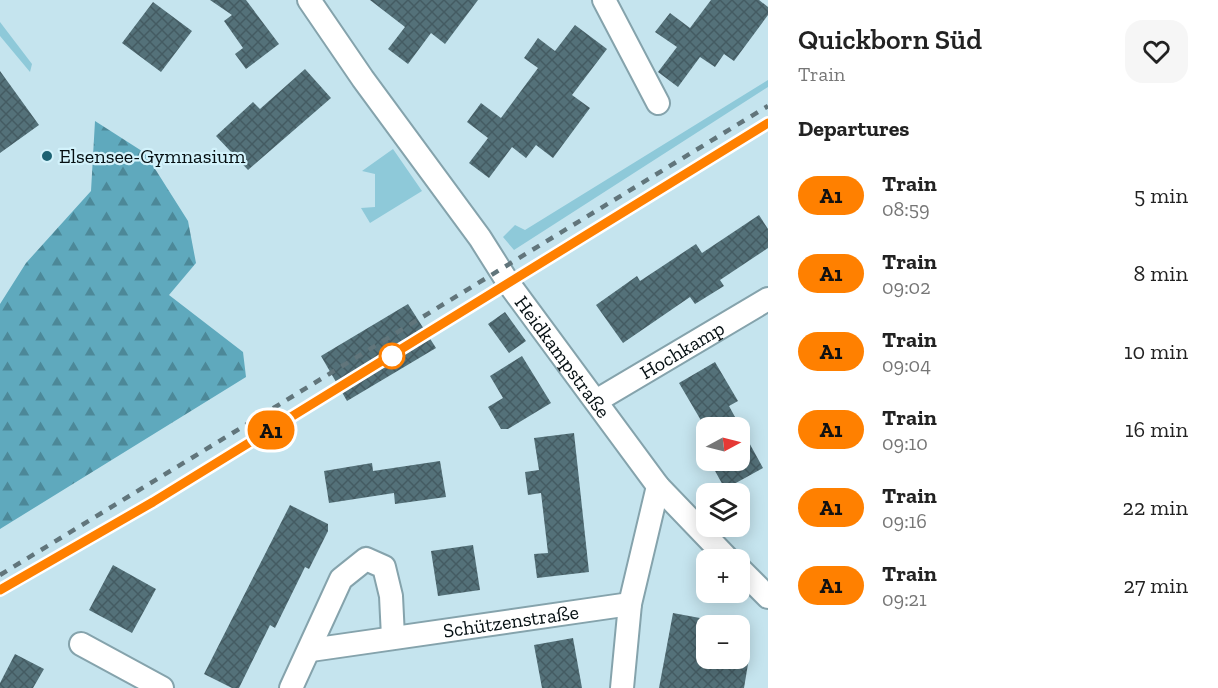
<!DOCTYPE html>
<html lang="en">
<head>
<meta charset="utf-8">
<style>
	body { margin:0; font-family:"Zilla Slab",serif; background:#f6f6f6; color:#222; height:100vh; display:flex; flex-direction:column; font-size:22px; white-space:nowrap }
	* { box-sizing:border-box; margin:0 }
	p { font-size:20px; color:#767676 }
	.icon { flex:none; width:33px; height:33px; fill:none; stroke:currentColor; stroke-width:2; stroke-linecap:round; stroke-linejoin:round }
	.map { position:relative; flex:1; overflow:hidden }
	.panel { display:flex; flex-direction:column; background:#fff; width:450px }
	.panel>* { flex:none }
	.badge { padding:0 12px; border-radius:20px; font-size:21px; line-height:39px }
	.needle { width:39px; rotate:83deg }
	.buttons { position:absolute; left:696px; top:417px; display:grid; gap:12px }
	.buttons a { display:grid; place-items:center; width:54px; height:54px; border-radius:12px; background:#fff; box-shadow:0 3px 15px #0003; font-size:30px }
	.map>.badge { position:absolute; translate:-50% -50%; box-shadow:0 0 0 3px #fff }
	h2 { padding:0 30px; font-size:22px; line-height:54px }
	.round { display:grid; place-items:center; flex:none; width:63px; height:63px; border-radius:18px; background:#f6f6f6 }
	.summary { display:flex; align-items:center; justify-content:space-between; height:102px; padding:0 30px }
	h1 { font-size:28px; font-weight:600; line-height:45px }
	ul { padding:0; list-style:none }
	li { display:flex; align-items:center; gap:18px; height:78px; padding:0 30px }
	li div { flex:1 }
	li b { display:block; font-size:22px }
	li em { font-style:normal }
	li .badge { min-width:66px; font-weight:700; text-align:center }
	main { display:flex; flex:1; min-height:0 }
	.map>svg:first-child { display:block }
	.green { fill:#8ec9d9 }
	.forest { fill:url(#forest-firs) }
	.building { fill:url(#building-cross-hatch) }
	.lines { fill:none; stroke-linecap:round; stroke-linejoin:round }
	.minor-casing { stroke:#85a3ac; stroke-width:26 }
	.minor { stroke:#fff; stroke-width:22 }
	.rail { stroke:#61757b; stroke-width:4.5; stroke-dasharray:8 8; stroke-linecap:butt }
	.line-casing { stroke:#fff; stroke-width:14 }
	.line { stroke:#ff8000; stroke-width:9 }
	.poi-dot { fill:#1c6273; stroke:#d2f2fb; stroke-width:2 }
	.stop-dot { fill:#fff; stroke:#ff8000; stroke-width:3 }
	.labels { text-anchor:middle; stroke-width:4.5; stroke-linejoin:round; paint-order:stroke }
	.poi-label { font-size:20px; fill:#050f12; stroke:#d2f2fb; text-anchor:start }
	.street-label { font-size:20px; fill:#050f12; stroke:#d2f2fb }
</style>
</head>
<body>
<main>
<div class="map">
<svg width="768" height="688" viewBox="0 0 768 688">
	<defs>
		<pattern id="forest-firs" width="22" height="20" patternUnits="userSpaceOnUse" patternTransform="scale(1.5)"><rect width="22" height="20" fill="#5fa9bd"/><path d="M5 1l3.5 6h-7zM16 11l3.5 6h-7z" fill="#4c8898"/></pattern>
		<pattern id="building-cross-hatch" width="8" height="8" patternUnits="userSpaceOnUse" patternTransform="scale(1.5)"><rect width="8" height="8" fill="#547179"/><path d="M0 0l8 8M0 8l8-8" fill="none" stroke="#445b62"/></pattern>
	</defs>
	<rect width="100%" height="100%" fill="#c5e4ee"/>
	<!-- green -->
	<path class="green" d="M0,22L32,64L30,72L0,36Z
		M768,80V87L514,250L503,237L515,225L525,230Z
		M393,149L422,191L370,223L361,208L375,207V174L362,171Z"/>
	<!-- forest -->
	<path class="forest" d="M95,121L145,153L188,221L196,263L169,295L243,352L246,377L0,529V304L26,263L91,191Z"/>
	<!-- building -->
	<path class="building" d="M210,0H246L279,44L246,69L235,54L243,48L224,21L232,15Z
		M370,0H478L445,44L431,33L408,64L388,49L405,27Z
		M711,0H759L768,7V15L734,61L724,54L715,67L700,57L678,87L658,72L677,47L655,32L670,13L690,28Z
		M153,2L192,31L161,72L122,43Z
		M575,25L607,49L572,95L590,108L553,158L536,145L526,158L512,147L489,178L469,163L488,138L467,122L481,103L501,118L538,68L524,58L538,38L555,51Z
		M305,69L331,98L248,170L216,136L253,102L260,109Z
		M0,71L39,125L0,153Z
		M759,215L768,229V248L720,280L724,286L695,304L690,297L623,343L596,305L637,276L640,281L696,244L702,253Z
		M408,304L436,348L347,401L321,356Z
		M505,312L526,341L509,353L488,324Z
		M522,356L551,403L508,429H501L488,407L503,398L490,376Z
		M715,362L738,401L729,406L763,468L725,489L709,460H740V428L706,429L679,383Z
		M574,433L589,572L537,578L534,554L548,553L541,493L528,495L525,472L539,470L534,438Z
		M440,461L446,497L395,504L394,493L329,503L324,471L372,463L373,471Z
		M290,505L328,524V531L309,569L305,567L275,628L270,625L239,688H232L204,674Z
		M473,545L480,590L438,596L431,551Z
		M113,565L156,589L132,633L89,610Z
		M673,613L716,621V626H706V658H749L744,688H659Z
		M573,638L582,688H542L534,645Z
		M15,654L44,669L33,688H0V683Z"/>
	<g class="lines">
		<defs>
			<g id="minor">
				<path id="s1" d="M309,0L363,79L480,238L509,284L658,486L729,560"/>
				<path d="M604,0L658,103"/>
				<path id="s2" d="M596,401L768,299"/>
				<path d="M740,569L768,597"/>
				<path d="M81,644L162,688"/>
				<path id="s3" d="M311,650L630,604"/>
				<path d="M291,688L341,579L366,559L384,567L391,596L393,637"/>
				<path d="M622,688L630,604L658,486"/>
			</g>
		</defs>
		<!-- minor casing -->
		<use href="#minor" class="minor-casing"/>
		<!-- minor -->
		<use href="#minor" class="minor"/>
		<!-- rail -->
		<path class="rail" d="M0,575L768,106
			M0,590L133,514L768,123"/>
	</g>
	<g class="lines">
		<defs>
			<path id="line" d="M0,590L153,502L768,123"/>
		</defs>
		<!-- line casing -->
		<use href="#line" class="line-casing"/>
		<!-- line -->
		<use href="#line" class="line"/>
	</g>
	<!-- markers -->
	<circle class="poi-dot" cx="47" cy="156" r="6"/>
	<circle class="stop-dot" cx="392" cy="356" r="12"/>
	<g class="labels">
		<!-- poi labels -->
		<g class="poi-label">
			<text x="59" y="163">Elsensee-Gymnasium</text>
		</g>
		<!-- street labels -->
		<g class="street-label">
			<text dy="7" stroke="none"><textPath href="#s2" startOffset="100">Hochkamp</textPath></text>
			<text dy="7" stroke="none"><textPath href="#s1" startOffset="438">Heidkampstraße</textPath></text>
			<text dy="7" stroke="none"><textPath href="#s3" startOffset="202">Schützenstraße</textPath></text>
		</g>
	</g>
</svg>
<div class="buttons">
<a><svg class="needle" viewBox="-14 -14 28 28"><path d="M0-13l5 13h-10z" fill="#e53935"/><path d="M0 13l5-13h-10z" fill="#767676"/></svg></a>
<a><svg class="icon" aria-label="layers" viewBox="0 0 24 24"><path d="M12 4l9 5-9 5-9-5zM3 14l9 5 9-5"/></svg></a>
<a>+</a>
<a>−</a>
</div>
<b class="badge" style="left:271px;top:430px;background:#ff8000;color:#111">A1</b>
</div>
<section class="panel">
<div class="summary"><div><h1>Quickborn Süd</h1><p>Train</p></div><a class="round"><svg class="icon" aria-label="heart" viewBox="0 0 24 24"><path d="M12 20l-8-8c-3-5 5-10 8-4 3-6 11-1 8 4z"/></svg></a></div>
<h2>Departures</h2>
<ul>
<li><span class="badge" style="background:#ff8000;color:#111">A1</span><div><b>Train</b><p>08:59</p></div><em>5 min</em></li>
<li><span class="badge" style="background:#ff8000;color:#111">A1</span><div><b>Train</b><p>09:02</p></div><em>8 min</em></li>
<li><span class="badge" style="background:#ff8000;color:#111">A1</span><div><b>Train</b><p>09:04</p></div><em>10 min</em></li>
<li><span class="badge" style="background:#ff8000;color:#111">A1</span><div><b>Train</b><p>09:10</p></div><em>16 min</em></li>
<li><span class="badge" style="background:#ff8000;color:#111">A1</span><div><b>Train</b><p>09:16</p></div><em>22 min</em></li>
<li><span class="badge" style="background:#ff8000;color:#111">A1</span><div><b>Train</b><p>09:21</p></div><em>27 min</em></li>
</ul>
</section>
</main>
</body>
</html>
